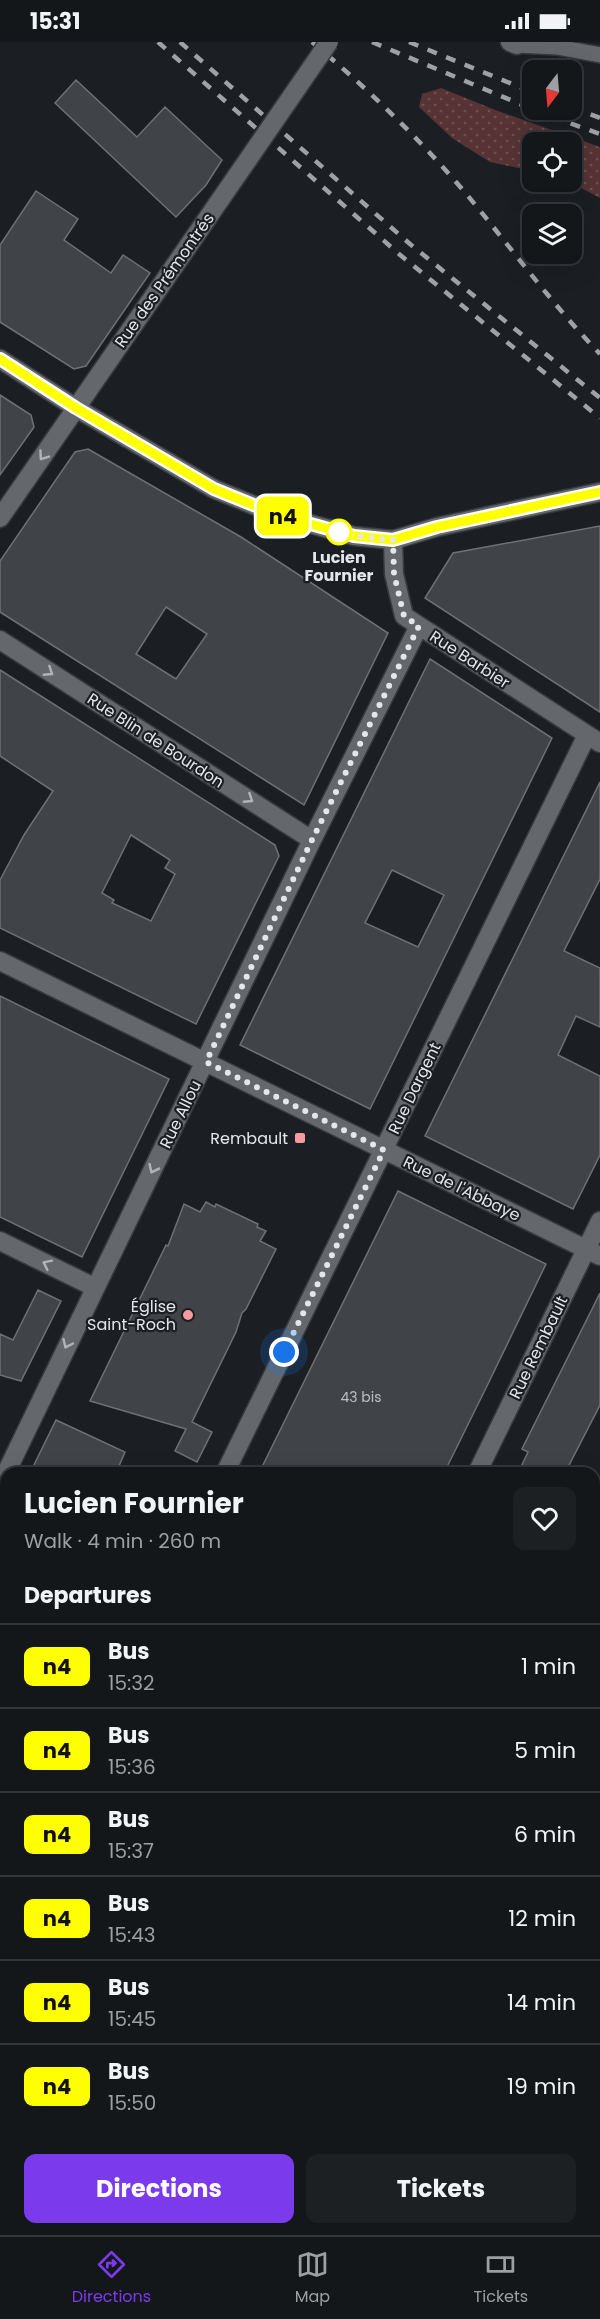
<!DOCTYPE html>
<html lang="en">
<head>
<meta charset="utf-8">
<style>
	body { margin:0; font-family:Poppins,sans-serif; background:#1d2023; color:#f1f3f6; height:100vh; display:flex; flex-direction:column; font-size:22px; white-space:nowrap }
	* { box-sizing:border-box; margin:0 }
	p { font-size:20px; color:#9d9fa2 }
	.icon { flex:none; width:33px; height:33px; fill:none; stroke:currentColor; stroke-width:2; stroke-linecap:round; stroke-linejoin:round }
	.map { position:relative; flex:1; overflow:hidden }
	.drawer { position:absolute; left:0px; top:1425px; width:600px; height:768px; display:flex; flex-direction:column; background:#14171a; border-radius:18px 18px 0 0; box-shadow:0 6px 24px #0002,0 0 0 2px #333639 }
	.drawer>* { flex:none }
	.badge { padding:0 12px; border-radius:9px; font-size:21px; line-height:39px }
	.needle { width:39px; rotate:196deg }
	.buttons { position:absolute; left:522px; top:18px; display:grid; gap:12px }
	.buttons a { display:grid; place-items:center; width:60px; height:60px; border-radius:12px; background:#14171a; box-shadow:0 6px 24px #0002,0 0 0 2px #333639; font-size:30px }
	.you { position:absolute; width:30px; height:30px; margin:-15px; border:4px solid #fff; border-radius:50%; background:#1a73e8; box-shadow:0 0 0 9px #1a73e833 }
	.map>.badge { position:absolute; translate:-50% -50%; box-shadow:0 0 0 3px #fff }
	h2 { padding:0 24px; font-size:22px; line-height:54px }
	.round { display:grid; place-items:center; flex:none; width:63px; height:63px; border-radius:12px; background:#1d2023 }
	.headline { display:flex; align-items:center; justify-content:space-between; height:102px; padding:0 24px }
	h1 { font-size:28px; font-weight:700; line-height:45px }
	.action { display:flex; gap:12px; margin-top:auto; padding:12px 24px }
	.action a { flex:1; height:69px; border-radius:12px; background:#7c3aed; color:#fff; font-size:24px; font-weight:700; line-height:69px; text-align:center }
	.action a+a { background:#1d2023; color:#f1f3f6 }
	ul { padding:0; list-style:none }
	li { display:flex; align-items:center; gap:18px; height:84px; padding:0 24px; border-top:2px solid #333639 }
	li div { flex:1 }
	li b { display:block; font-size:22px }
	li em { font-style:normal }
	li .badge { min-width:66px; font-weight:700; text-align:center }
	.status { display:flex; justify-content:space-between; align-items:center; height:42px; padding:0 30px; background:#14171a; direction:ltr }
	.status svg { height:16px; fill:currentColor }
	.tabs { display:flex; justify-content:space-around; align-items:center; height:84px; border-top:2px solid #333639; background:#14171a; font-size:16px; color:#9d9fa2 }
	.tabs a { display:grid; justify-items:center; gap:3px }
	.tabs .active { color:#7c3aed }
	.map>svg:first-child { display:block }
	.grass { fill:url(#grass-dots) }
	.forest { fill:url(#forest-crowns) }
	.building { fill:#404448; stroke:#6d7176; stroke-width:1.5; fill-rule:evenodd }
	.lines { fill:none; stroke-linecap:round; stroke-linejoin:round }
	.lane-casing { stroke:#373a3d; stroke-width:18 }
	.street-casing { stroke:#373a3d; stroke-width:21 }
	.secondary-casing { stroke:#373a3d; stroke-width:21 }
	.path { stroke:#606467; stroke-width:4; stroke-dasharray:3 3; stroke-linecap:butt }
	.lane { stroke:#64686d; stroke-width:15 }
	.street { stroke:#64686d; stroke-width:18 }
	.secondary { stroke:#64686d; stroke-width:18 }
	.rail { stroke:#9ea2a4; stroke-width:4.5; stroke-dasharray:10 10; stroke-linecap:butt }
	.street-bridge-casing { stroke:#373a3d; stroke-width:21; stroke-linecap:butt }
	.street-bridge { stroke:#64686d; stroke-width:18 }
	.oneway { stroke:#b1b4b7 }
	.line-casing { stroke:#fff; stroke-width:14 }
	.line { stroke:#ff0; stroke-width:9 }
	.walk { stroke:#e4e7e9; stroke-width:6; stroke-dasharray:0 10.8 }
	.stop-dot { fill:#fff; stroke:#ff0; stroke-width:3 }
	.poi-dot { fill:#f59b9e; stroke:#1b1f23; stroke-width:2 }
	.labels { text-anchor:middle; stroke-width:4.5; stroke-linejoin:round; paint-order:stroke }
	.number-label { font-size:14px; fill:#bbbec1 }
	.street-label { font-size:16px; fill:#e4e7e9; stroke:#1b1f23 }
	.stop-label { font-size:16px; font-weight:bold; fill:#e4e7e9; stroke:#1b1f23 }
	.poi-label { font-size:16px; fill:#e4e7e9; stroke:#1b1f23; text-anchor:end }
</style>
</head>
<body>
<div class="status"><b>15:31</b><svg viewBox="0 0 49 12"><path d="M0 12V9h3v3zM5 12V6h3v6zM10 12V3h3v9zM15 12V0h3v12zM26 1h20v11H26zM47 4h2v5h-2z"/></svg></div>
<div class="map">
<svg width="600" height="2193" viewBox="0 0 600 2193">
	<defs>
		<pattern id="grass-dots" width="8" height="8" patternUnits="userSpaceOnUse" patternTransform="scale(1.5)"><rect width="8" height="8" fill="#573335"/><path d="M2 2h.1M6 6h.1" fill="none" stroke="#6f5152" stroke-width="1.8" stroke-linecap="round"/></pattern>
		<pattern id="forest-crowns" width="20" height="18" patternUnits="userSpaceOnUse" patternTransform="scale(1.5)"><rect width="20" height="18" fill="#573335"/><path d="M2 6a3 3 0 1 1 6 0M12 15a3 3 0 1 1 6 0" fill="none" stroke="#6f5152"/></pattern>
	</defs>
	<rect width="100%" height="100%" fill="#1b1f23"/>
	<!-- grass -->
	<path class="grass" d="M441,46L498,69L600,105V156L570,140L572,100H532V129L490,120L452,96L419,65L422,52Z"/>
	<!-- forest -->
	<path class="forest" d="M0,1619L6,1623V2187H594V1970L600,1973V2193H0Z"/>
	<!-- building -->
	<path class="building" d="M76,38L137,95L165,65L222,118L206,143L176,175L55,61Z
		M36,149L78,177L64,198L111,231L123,213L150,231L86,324L74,327L0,280V203Z
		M0,353L31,373L34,385L0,433Z
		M88,407L241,495L388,591L304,763L0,570V519L75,410ZM166,565L207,592L176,637L136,612Z
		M600,484V670L425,556L453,511Z
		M430,617L552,696L370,1067L240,1003ZM392,828L444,853L418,905L365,881Z
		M0,628L275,803L279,814L196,982L0,886V838L24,793L53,749L0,714ZM131,793L170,818L165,826L175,832L151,879L112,861L114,858L102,851Z
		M600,740V837L564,909L600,926V985L576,974L558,1013L600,1034V1113L573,1167L425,1094Z
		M0,954L169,1037L82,1215L0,1175Z
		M398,1149L546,1222L487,1344L444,1431H259Z
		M206,1160L215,1165L216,1162L258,1182L257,1185L266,1189L260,1199L276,1207L246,1267L242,1271L236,1290L192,1380L212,1390L197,1420L175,1409L186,1387L90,1359L166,1203L168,1204L184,1162L200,1170Z
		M38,1248L61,1259L21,1339L0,1333V1292L13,1298Z
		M600,1251V1363L565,1431H518L528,1410L522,1407Z
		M56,1378L125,1410L116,1431H30Z"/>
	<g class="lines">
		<defs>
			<path id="lane" d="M517,3L557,5L600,13
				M0,1871L6,1860"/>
			<path id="street" d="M510,0L517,3
				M0,476L247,119
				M393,498L394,532L404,574L600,701
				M0,598L312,798
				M0,919L600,1214
				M0,1199L94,1245
				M6,1431L312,798L419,584
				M225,1431L587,693
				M477,1431L600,1179
				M0,1571L6,1574
				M594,1887L600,1890
				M594,1998L600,2001"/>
			<path id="secondary" d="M0,317L76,366L214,447L278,473L354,494L393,498L437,485L600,450"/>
		</defs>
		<!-- lane casing -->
		<use href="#lane" class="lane-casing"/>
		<!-- street casing -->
		<use href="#street" class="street-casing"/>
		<!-- secondary casing -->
		<use href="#secondary" class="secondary-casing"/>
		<!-- path -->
		<path class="path" d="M0,1648L6,1651"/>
		<!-- lane -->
		<use href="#lane" class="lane"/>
		<!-- street -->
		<use href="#street" class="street"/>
		<!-- secondary -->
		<use href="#secondary" class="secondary"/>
		<!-- rail -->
		<path class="rail" d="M158,0L399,212L600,376
			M180,0L410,202L600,356
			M312,0C368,47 421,98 468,154C512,207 552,262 600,312
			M372,0L532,67
			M409,0L532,50
			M572,65L600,76
			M533,68L600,92"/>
		<defs>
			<path id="street-bridge" d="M247,119L329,0"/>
		</defs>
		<!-- street-bridge casing -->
		<use href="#street-bridge" class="street-bridge-casing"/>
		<!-- street-bridge -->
		<use href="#street-bridge" class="street-bridge"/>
	</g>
	<!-- one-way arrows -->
	<defs><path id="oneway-chevron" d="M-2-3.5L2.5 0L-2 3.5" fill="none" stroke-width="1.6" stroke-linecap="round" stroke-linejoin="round" transform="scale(1.5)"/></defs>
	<g class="oneway">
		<use href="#oneway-chevron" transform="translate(43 414) rotate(125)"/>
		<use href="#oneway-chevron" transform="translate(49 630) rotate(33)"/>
		<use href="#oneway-chevron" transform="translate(249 757) rotate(33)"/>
		<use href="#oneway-chevron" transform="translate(153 1127) rotate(116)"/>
		<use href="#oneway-chevron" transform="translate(47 1222) rotate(-154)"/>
		<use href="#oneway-chevron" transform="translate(67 1302) rotate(115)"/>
	</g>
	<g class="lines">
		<defs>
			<path id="line" d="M0,317L76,366L214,447L278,473L354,494L393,498L437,485L600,450"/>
		</defs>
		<!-- line casing -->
		<use href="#line" class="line-casing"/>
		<!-- line -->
		<use href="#line" class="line"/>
		<!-- walk -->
		<path class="walk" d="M284,1310L384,1108L206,1020L312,798L419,584L404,574L394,532L393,498L354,494L335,489L339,490"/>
	</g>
	<!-- markers -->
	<circle class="stop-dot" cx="339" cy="490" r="12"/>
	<g class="poi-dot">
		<rect x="294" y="1090" width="12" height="12" rx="3"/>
		<circle cx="188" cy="1273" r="6"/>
	</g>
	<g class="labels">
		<!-- number labels -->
		<g class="number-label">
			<text x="361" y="1360">43 bis</text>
		</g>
		<!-- street labels -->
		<g class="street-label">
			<text transform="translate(164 238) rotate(-55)" y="6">Rue des Prémontrés</text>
			<text transform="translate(470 617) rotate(33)" y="6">Rue Barbier</text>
			<text transform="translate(156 698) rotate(33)" y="6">Rue Blin de Bourdon</text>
			<text transform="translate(414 1046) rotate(-64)" y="6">Rue Dargent</text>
			<text transform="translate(180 1072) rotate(-64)" y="6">Rue Allou</text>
			<text transform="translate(462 1146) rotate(26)" y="6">Rue de l'Abbaye</text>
			<text transform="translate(538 1305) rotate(-64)" y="6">Rue Rembault</text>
		</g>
		<!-- stop labels -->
		<g class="stop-label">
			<text x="339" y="521">Lucien<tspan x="339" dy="18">Fournier</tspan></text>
		</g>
		<!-- poi labels -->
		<g class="poi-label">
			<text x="288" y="1102">Rembault</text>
			<text x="176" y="1270">Église<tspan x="176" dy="18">Saint-Roch</tspan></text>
		</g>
	</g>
</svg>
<div class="buttons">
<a><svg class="needle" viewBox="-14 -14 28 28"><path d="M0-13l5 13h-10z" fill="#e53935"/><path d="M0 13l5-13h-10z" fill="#9d9fa2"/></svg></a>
<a><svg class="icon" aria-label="locate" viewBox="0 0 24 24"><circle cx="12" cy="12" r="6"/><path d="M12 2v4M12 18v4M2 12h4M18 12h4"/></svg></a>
<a><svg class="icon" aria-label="layers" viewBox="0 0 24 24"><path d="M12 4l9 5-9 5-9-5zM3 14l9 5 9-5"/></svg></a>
</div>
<div class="you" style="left:284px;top:1310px"></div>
<b class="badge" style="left:283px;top:474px;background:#ff0;color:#111">n4</b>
<section class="drawer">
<div class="headline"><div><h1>Lucien Fournier</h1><p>Walk · 4 min · 260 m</p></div><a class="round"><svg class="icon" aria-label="heart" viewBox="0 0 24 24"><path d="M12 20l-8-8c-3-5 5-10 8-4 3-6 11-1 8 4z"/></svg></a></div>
<h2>Departures</h2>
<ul>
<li><span class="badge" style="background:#ff0;color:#111">n4</span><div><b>Bus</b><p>15:32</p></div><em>1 min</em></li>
<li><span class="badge" style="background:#ff0;color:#111">n4</span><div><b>Bus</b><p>15:36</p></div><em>5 min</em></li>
<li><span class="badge" style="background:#ff0;color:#111">n4</span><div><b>Bus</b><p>15:37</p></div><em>6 min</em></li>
<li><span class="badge" style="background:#ff0;color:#111">n4</span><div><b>Bus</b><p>15:43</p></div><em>12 min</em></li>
<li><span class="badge" style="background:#ff0;color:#111">n4</span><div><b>Bus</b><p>15:45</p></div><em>14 min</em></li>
<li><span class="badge" style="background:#ff0;color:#111">n4</span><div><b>Bus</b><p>15:50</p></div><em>19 min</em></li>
</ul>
<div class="action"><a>Directions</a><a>Tickets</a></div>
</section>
</div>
<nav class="tabs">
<a class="active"><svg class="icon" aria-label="directions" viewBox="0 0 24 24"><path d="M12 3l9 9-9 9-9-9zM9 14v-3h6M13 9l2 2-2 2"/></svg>Directions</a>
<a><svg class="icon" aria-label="map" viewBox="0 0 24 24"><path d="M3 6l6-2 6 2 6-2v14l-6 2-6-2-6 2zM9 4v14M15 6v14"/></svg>Map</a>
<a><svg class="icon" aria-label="tickets" viewBox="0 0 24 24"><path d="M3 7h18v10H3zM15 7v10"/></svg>Tickets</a>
</nav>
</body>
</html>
